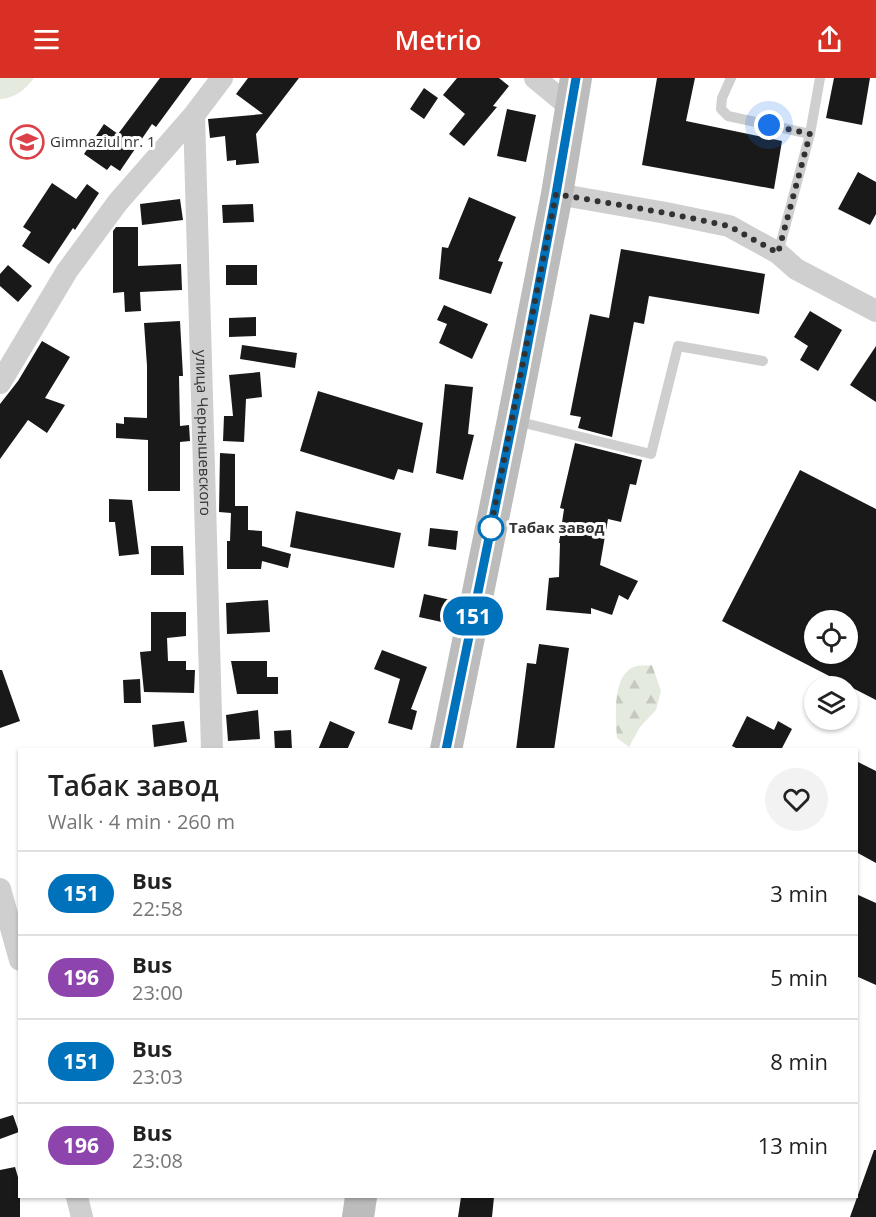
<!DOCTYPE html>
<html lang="en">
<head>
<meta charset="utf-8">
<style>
	body { margin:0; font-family:"Open Sans",sans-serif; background:#f2f2f2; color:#222; height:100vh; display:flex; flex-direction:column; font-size:22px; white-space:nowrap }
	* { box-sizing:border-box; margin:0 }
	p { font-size:20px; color:#767676 }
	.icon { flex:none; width:33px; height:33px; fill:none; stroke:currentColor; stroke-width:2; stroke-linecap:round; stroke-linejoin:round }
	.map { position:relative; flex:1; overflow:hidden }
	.panel { position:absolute; left:18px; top:670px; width:840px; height:450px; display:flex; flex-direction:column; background:#fff; border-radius:0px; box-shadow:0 2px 4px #0004 }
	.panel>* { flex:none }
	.badge { padding:0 12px; border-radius:20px; font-size:21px; line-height:39px }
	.buttons { position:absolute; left:804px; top:532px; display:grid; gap:12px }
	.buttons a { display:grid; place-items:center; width:54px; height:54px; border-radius:50%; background:#fff; box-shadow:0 2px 4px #0004; font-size:30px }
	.you { position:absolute; width:30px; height:30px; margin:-15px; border:4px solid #fff; border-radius:50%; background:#1a73e8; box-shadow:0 0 0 9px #1a73e833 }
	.map>.badge { position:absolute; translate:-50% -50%; box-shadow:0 0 0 3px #fff }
	.round { display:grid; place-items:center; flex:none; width:63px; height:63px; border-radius:32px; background:#f2f2f2 }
	.head { display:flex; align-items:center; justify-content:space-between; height:102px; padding:0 30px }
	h1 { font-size:28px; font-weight:600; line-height:45px }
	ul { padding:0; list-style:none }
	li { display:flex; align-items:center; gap:18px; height:84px; padding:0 30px; border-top:2px solid #e0e0e0 }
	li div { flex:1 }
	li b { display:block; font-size:22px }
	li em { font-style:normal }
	li .badge { min-width:66px; font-weight:700; text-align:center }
	header { display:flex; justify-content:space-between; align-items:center; height:78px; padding:0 30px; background:#d93025; color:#fff; font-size:27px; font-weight:600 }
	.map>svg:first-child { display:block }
	.forest { fill:url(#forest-firs) }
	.pitch { fill:#e5eade }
	.building { fill:#191919; fill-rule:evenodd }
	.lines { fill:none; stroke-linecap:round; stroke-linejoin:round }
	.lane { stroke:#cfcfcf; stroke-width:10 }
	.street { stroke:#cfcfcf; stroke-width:22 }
	.secondary { stroke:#bcbcbc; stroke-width:32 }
	.line-casing { stroke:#fff; stroke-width:14 }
	.line { stroke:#0072bc; stroke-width:9 }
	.walk { stroke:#323232; stroke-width:6; stroke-dasharray:0 10.8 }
	.stop-dot { fill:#fff; stroke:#0072bc; stroke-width:3 }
	.labels { text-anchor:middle; stroke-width:6; stroke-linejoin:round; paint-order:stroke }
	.poi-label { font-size:15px; fill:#323232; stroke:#fff; text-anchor:start }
	.street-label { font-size:15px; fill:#323232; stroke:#fff }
	.stop-label { font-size:15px; font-weight:bold; fill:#323232; stroke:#fff; text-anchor:start }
</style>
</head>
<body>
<header><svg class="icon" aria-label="menu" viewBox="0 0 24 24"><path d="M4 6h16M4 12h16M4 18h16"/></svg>Metrio<svg class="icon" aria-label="share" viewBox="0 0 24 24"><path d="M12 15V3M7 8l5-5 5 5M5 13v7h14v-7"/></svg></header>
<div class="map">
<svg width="876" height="1139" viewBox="0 0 876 1139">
	<defs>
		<pattern id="forest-firs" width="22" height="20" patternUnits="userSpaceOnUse" patternTransform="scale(1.5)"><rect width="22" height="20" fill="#e5eade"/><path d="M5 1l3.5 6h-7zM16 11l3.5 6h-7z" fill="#c5c9bf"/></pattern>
	</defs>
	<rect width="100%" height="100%" fill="#fff"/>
	<!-- forest -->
	<path class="forest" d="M652,587L661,613L656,632L640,649L629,669L617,660C616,640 611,594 637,588C641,587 647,588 652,587Z"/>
	<!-- pitch -->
	<path class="pitch" d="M0,0H34C26,11 14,21 0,21Z"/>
	<!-- building -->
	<path class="building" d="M160,0H192L156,49L152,46L120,93L111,87L107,92L84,76L104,46L118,56Z
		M248,0H299L256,56L259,85L236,87V82L227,83L225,58L210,60L208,41L263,36L236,16Z
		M457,0H499L509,8L493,28L497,29L464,68L449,56L465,36L443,17Z
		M657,0H695L686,43L782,63L774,111L642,87Z
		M834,0H870L862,47L826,40Z
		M424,10L438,20L424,41L410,31Z
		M507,31L536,37L526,84L497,78Z
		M858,94L876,104V136L870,147L838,131Z
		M52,105L76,121L87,106L99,115L75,152L73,150L49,186L22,168L31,154L23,149Z
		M469,119L516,139L498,183L503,184L491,216L439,201L442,169L448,170Z
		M180,121L183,142L142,147L140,126Z
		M253,126L254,144L223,145L222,127Z
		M116,149H138V188L181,186L182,212L140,214L141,233L125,234L124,214L113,215V153Z
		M621,171L765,196L759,236L649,218L644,246L634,244L612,359L578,350L581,339L570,337L590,236L609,240Z
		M8,187L32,208L18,224L0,208V196Z
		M226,187H257V207H226Z
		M444,227L488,246L472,281L439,265L447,246L437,242Z
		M810,233L842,252L818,293L800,282L808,268L794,259Z
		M256,239V258L229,259V240Z
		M180,243L183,298H179L180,348L189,347L190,363L180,364V413H148V362L116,360V345L124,346V339L147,340V288L144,245Z
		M42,263L70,279L45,320L65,327L47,355L28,342L0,381V326L18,303Z
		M242,267L297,275L295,290L240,281Z
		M876,268V324L850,307Z
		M260,294L262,319L246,321L244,364L223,363L224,338H233L229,297Z
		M445,306L473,309L468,356L474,357L463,402L436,395Z
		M318,313L423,345L413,395L398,391L394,402L300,373Z
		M575,365L642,382L636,407L630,406L621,444L608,441L600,487L638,503L628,522L619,517L612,537L591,530V536L546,532L549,500L559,499L560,465H559L564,431L560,430Z
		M220,375L235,376V428H248V452L262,453V468L291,476L288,490L262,483L261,491H227V463H230L231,435L219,434Z
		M800,392L876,431V622L722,543ZM814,543H848V576H814Z
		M109,421L132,422L139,476L119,478L115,444H109Z
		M296,433L401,455L394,490L290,469Z
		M430,450L458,453L456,472L428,468Z
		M151,468H183L184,497H151Z
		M424,516L451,522L446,545L419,539Z
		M268,522L270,554L227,556L226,525Z
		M151,534H186V558L167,560L168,583H186V592H195L194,615L144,614L140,574L151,573Z
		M539,566L569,570L554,672H516L527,585L536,586Z
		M382,572L427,589L411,631L417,633L412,652L388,645L400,601L374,591Z
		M231,583H267V599H278V616H237Z
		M0,592H2L20,643L0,650Z
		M140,601L141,625H124L123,602Z
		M258,632L260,661L228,663L226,637Z
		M747,638L774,652L778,643L792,651L781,672H740L732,668Z
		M184,643L187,664L154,669L152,647Z
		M330,643L355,654L347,672H318Z
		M291,652L292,672H275L274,653Z
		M856,683L876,693V785L856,774Z
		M856,816L876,825V907L856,898Z
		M13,1037L19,1054L0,1061V1041Z
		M874,1072H876V1139H850Z
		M15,1089L20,1106V1139H0V1092Z
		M461,1119H494L492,1139H458Z"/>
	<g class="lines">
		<!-- lane -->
		<path class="lane" d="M731,0L722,20L721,31L728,38L810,56
			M778,175L810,56L820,0
			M516,343L651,376L678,268L763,283"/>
		<!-- street -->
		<g class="street">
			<path d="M535,0L570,29"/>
			<path id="s1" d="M194,37L212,672"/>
			<path d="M557,116L666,135L729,148L778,175L796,191L876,233"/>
			<path d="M0,305L67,193L118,124L194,37L222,0"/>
			<path d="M0,811L20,882"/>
			<path d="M77,1119L82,1139"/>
		</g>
		<!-- secondary -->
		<path class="secondary" d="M446,672L513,342L557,116L576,0
			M358,1139L361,1119"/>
	</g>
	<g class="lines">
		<defs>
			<path id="line" d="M446,672L522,297L556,116L576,0"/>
		</defs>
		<!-- line casing -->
		<use href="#line" class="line-casing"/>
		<!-- line -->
		<use href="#line" class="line"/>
		<!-- walk -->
		<path class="walk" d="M491,450L490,453L556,116L666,135L729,148L778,175L810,56L769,47"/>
	</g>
	<!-- icons -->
	<defs>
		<symbol id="school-ring" viewBox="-11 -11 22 22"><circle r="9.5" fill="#fff" stroke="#dc4149" stroke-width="1.5"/><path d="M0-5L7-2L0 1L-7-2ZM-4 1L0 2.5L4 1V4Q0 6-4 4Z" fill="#dc4149"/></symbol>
	</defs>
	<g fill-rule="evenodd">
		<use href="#school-ring" x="8" y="45" width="38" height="38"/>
	</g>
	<!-- markers -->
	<circle class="stop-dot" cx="491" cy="450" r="12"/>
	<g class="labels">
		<!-- poi labels -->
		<g class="poi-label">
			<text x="50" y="69">Gimnaziul nr. 1</text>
		</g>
		<!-- street labels -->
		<g class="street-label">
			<text dy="5" stroke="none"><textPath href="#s1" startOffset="318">улица Чернышевского</textPath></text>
		</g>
		<!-- stop labels -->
		<g class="stop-label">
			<text x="509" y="455">Табак завод</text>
		</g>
	</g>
</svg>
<div class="buttons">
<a><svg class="icon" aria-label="locate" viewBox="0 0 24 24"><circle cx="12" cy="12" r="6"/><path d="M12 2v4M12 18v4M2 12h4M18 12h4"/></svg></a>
<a><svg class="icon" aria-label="layers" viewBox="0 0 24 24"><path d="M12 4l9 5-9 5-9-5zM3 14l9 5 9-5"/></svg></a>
</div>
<div class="you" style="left:769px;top:47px"></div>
<b class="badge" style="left:473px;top:538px;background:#0072bc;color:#fff">151</b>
<section class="panel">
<div class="head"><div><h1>Табак завод</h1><p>Walk · 4 min · 260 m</p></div><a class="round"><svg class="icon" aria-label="heart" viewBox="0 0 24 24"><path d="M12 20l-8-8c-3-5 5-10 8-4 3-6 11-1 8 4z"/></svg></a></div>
<ul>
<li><span class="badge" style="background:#0072bc;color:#fff">151</span><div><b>Bus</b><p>22:58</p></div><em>3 min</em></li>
<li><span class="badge" style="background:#8e44ad;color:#fff">196</span><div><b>Bus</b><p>23:00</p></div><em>5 min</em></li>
<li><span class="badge" style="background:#0072bc;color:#fff">151</span><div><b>Bus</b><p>23:03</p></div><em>8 min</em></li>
<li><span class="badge" style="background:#8e44ad;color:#fff">196</span><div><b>Bus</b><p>23:08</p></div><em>13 min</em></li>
</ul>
</section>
</div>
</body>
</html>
